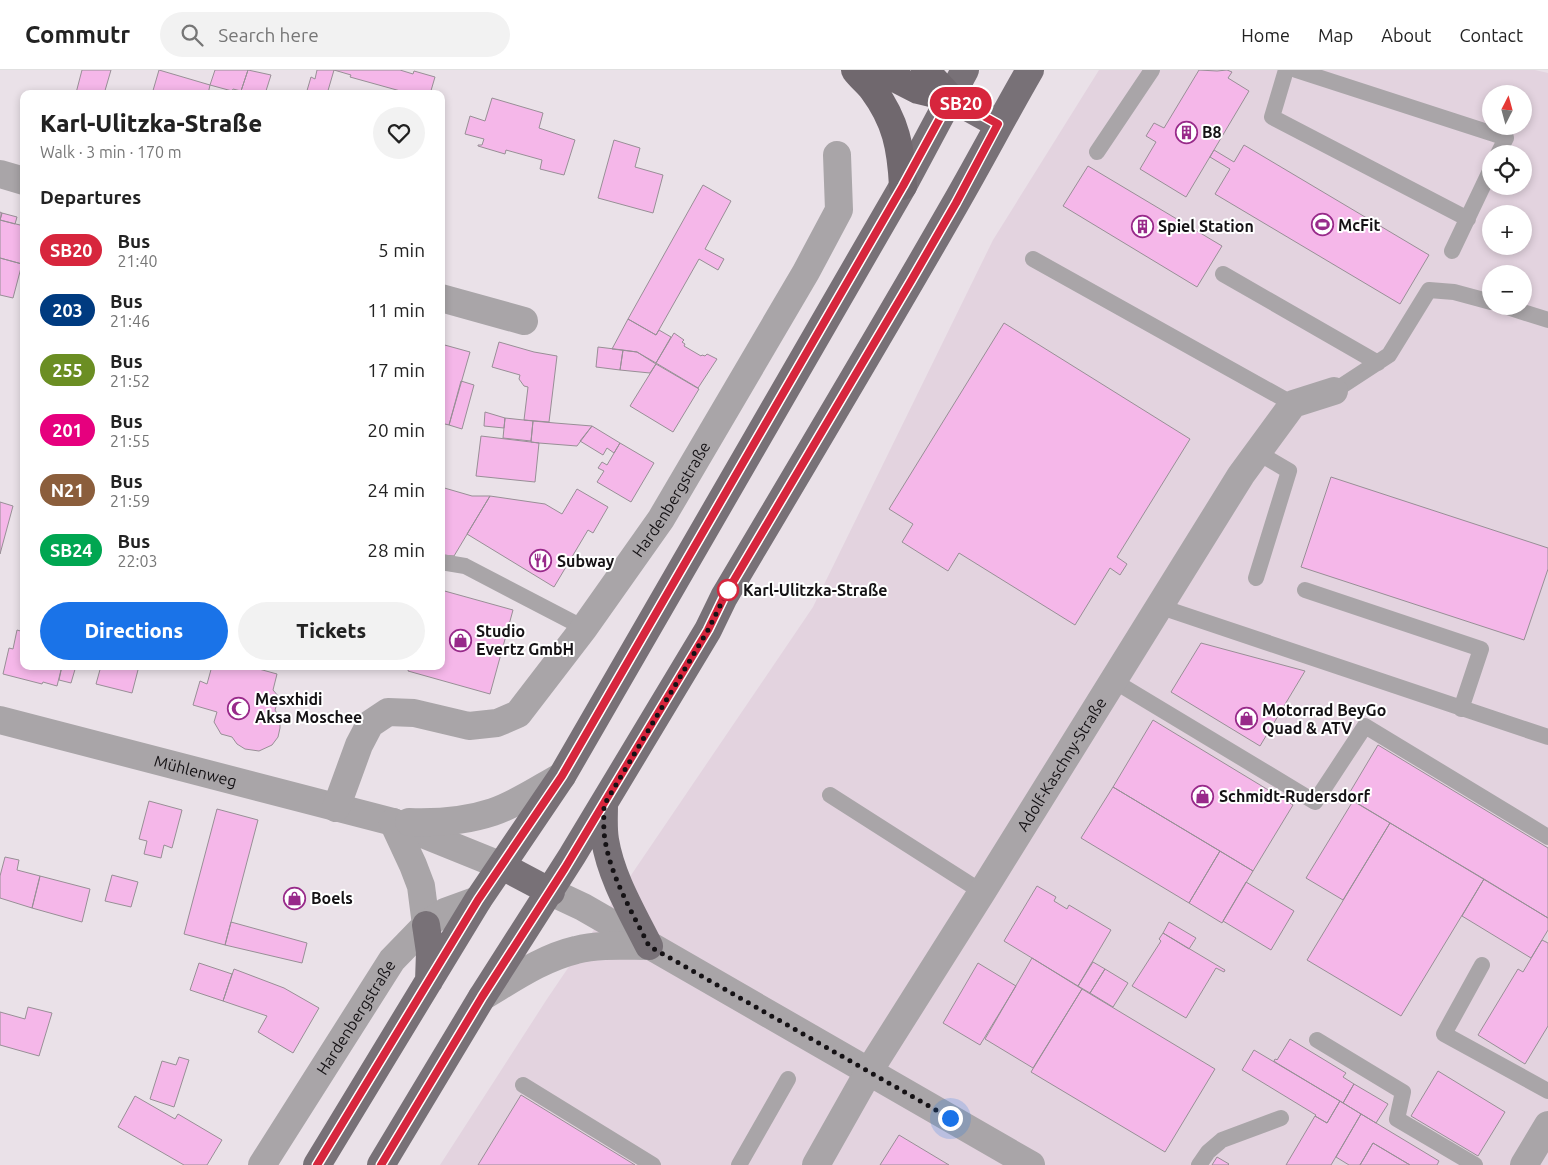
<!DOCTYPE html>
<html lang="en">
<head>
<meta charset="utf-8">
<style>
	body { margin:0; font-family:Ubuntu,sans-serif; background:#f2f2f2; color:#222; height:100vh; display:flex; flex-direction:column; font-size:19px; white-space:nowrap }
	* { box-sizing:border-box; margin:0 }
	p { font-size:16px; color:#767676 }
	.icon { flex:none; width:28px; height:28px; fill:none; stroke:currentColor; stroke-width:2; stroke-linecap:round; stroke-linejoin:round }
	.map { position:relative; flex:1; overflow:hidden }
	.details { position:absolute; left:20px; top:20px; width:425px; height:580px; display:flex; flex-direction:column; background:#fff; border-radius:10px; box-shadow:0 2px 8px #0003 }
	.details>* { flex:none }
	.badge { padding:0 10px; border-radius:16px; font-size:18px; line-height:32px }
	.needle { width:32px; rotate:6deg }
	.tools { position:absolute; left:1482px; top:15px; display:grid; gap:10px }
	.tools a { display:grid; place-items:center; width:50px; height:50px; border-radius:50%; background:#fff; box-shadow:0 2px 8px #0003; font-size:25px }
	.you { position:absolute; width:25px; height:25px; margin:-12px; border:4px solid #fff; border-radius:50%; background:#1a73e8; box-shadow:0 0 0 8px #1a73e833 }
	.map>.badge { position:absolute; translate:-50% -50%; box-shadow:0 0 0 2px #fff }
	h2 { padding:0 20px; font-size:19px; line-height:45px }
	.round { display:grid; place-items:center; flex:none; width:52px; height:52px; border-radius:26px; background:#f2f2f2 }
	.summary { display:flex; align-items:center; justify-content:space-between; height:85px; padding:0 20px }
	h1 { font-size:24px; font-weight:800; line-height:38px }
	.button { display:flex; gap:10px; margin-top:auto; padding:10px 20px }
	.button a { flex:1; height:58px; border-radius:30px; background:#1a73e8; color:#fff; font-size:20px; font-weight:800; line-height:58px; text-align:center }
	.button a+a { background:#f2f2f2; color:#222 }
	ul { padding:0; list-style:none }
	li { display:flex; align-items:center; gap:15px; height:60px; padding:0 20px }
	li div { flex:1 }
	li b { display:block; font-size:19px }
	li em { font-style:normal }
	li .badge { min-width:55px; font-weight:700; text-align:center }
	header { display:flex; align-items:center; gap:30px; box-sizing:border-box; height:70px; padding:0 25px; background:#fff; border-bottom:1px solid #e0e0e0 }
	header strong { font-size:24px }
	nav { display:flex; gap:28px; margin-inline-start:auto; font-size:18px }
	.search { width:350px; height:45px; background:#f2f2f2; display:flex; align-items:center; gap:12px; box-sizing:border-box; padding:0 18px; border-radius:28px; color:#767676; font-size:19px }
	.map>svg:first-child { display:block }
	.built { fill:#e3d3df; fill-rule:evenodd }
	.building { fill:#f5b7e9; stroke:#988f96 }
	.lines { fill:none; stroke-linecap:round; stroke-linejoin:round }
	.service { stroke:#a9a5a8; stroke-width:16 }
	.minor { stroke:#a9a5a8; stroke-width:28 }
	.primary { stroke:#787177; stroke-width:28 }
	.trunk { stroke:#70686e; stroke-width:28 }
	.line-casing { stroke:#fff; stroke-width:11 }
	.line { stroke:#d7263d; stroke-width:8 }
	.walk { stroke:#151215; stroke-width:5; stroke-dasharray:0 9 }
	.stop-dot { fill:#fff; stroke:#d7263d; stroke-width:2.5 }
	.labels { text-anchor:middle; stroke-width:4; stroke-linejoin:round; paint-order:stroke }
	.poi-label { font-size:16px; font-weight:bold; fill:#151215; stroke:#fff; text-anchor:start }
	.street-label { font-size:16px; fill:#151215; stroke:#fff }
	.stop-label { font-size:16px; font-weight:bold; fill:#151215; stroke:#fff; text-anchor:start }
</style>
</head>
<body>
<header>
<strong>Commutr</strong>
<div class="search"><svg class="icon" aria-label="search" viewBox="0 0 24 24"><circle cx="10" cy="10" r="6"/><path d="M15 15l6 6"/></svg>Search here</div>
<nav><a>Home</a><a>Map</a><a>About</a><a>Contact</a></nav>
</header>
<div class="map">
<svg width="1548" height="1095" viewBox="0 0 1548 1095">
	<rect width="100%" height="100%" fill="#eae1e8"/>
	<!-- built -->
	<path class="built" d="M1099,0H1535L1548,3V1095H440L547,929L813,537L993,170ZM1491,24H1524V56H1491ZM1491,84H1524V116H1491ZM1491,144H1524V176H1491ZM1491,204H1524V236H1491Z"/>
	<!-- building -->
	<path class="building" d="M82,0H111L104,24L76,23Z
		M159,0L210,15L208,24H152Z
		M215,0H248L241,21L233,19L232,21L210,15Z
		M248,0L271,5L265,24H240Z
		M317,0H400L413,4L414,1L435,7L430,24H404V22L350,7L351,5L334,0L327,24H306L311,7L315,9Z
		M1199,0L1217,1L1227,0L1232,2L1228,8L1249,21L1186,127L1140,99L1156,72L1146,66L1154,53L1164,58Z
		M492,28L543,43L539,58L575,70L564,105L540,99L542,90L506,80L505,84L478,76V75H482L484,69L465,64L470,46L485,51Z
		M614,70L640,78L635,97L663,105L653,143L598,128Z
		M1244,75L1429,185L1400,234L1215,124L1230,99L1210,87L1214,80L1234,92Z
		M1088,96L1222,176L1197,217L1063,136Z
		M703,115L731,131L705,179L724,189L718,200L699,189L656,265L628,249Z
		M0,142L2,143L0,150L24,156L22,194L0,188Z
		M2,143L17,147L15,154L0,150Z
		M0,188L22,194L13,228L0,225Z
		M628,249L656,265L659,260L671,267L656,293L637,282L612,279Z
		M1004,253L1190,369L1117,487L1127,494L1120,505L1110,498L1075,555L959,483L948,501L902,472L913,454L889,439Z
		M674,263L684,270L682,272L685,274L684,276L701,286L702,285L705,286L707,284L717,289L698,318L656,293Z
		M499,272L534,282L557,286L549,352L524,350L528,317L524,316L519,309L520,305L492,297Z
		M441,274L470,282L449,355L441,353Z
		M598,277L623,280L620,300L596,297Z
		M623,280L637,282L656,294L650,303L620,300Z
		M656,294L699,319L673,362L630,336Z
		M461,311L474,315L462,359L449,355Z
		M485,342L505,348L504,358L484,356Z
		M505,348L533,351L531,371L503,368Z
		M533,351L555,353L592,356L577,376L539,373L531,372Z
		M592,356L620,373L614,383L607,378L603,385L580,371Z
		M481,366L539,373L535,412L476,406Z
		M620,373L654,393L631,432L597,412L604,401L598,398L602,392L607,395Z
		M1331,407L1548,478V499L1524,570L1301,497Z
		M441,417L472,426H490L454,486L441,485Z
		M577,419L608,437L593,463L588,460L554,517L467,464L490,426L545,434L562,444Z
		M0,432L13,436L0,484Z
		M441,520L513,540L490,624L408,601L409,596H441Z
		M17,560L24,562V596H62L57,616L43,612L42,614L3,604L9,578L13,579Z
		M1201,573L1305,601L1260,676L1171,622Z
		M62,596H76L71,613L59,610Z
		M101,596H139L132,623L96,614Z
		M212,596H248L277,604L273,620L279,627L275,640L280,649V658L278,667L272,675L259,681L245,679L237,674L232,667L221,664L214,652L217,642L193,635L200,611L207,614Z
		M1153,650L1293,735L1253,801L1113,717Z
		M1378,675L1548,778V848L1347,727Z
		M1113,717L1220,781L1189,833L1081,768Z
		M149,731L182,740L172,778L164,775L161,788L144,784L147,771L139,769Z
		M1353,731L1390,753L1343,830L1306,808Z
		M217,739L258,750L225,875L184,864Z
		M1390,753L1484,809L1401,946L1307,890Z
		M1220,781L1253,801L1222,853L1189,833Z
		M5,787L19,790L17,800L40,806L32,838L0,828V806Z
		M112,805L138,812L131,837L105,831Z
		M40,806L90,819L82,852L32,838Z
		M1484,809L1548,848V860L1531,888L1462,846Z
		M1246,812L1294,841L1271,880L1223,851Z
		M1037,816L1056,827L1054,831L1067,839L1069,835L1111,860L1078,916L1004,871Z
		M231,852L307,873L302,893L225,875Z
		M1169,852L1196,868L1189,879L1163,863Z
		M1163,863L1225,900L1224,902L1216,898L1186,948L1132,916L1161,871L1159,869Z
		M1542,870L1548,873V956L1525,994L1478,965L1518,899L1523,902Z
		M1032,888L1082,919L1033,998L985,969Z
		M1093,892L1105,899L1090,923L1078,916Z
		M199,893L232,904L223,931L190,920Z
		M978,893L1016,916L980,975L943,953Z
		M234,899L284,918L319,938L293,983L258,962L267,946L223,931Z
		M1105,899L1128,913L1113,937L1090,923Z
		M1082,919L1215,999L1165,1082L1031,1002Z
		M28,937L52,943L39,986L0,975V942L25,949Z
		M1290,969L1346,1003L1343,1007L1354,1014L1343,1033L1275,992L1274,990L1276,989L1277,990Z
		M1254,980L1340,1031L1327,1053L1315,1046L1316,1045L1242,1000Z
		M179,987L189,990L174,1037L150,1029L162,991L176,995Z
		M1438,1001L1505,1042L1478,1086L1411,1046Z
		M1354,1014L1388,1034L1376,1053L1343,1033Z
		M521,1025L635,1095H478Z
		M135,1026L175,1049L178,1044L222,1070L207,1095H184L118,1057Z
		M1340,1031L1361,1044L1331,1095H1286L1315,1046L1327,1053Z
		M1361,1044L1376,1053L1439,1091L1437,1095H1410L1373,1073L1360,1095H1349L1336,1087Z
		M899,1065L949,1095H880Z
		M1373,1073L1410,1095H1360Z
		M1217,1087L1229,1094L1228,1095H1212Z"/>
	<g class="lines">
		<!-- service -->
		<path class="service" d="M1286,0L1272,47L1468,149
			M1296,0L1506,68L1498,84
			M1097,82L1152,0
			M1452,181L1491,99
			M1033,189L1293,334
			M1223,204L1378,293
			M1504,236L1548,250
			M1334,321L1389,285L1429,220L1454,222L1491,232
			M441,492L465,496L584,558
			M1256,508L1289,401L1257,382
			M1305,520L1481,579L1461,639
			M1161,537L1548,667
			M1114,611L1315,732L1365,656L1548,767
			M830,725L982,822
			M1482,895L1444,964L1548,1021
			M1317,970L1403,1022L1397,1049L1475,1095
			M523,1015L653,1095
			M739,1095L788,1009
			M1199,1095L1208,1082L1222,1070L1281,1048"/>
		<!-- minor -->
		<g class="minor">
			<path d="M0,104L24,111"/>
			<path d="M441,228L524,251"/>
			<path id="s1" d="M0,650L393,752L502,796"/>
			<path id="s2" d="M336,738L359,675L370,654L388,642L414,643L469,656L497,653L518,644L584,558L661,449L806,202L839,140L837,85"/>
			<path d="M393,752L413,795L421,816L426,855"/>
			<path d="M409,752C438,753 466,751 493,742C517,734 540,718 562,706"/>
			<path d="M551,822L583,837L1031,1095"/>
			<path d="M482,927C511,910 542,888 576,880C599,874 625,876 649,876"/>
			<path id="s3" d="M262,1095L392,890L426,855L445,842L478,830"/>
			<path id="s4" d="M816,1095L869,1001L982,822L1241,405L1293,334L1334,321"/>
			<path d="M1524,1095L1548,1055"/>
		</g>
		<!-- primary -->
		<path class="primary" d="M951,28L998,54
			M604,735C604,746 603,758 605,770C611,807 632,842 649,876
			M502,796L551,822
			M426,855L430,882L429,911
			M317,1095L478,830L562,706L903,116L965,0
			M381,1095L482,927L572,786L708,560L724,527C801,397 879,267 954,136C980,91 1004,45 1030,0"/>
		<!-- trunk -->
		<path class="trunk" d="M855,0C860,7 868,13 873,20C896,51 901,78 903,116
			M879,0L918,20L951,28
			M925,0L951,28"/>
	</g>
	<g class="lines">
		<defs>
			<path id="line" d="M317,1095L478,830L562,706L903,116L951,28L998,54L956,133L911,211L724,527L708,560L565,798L482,927L381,1095"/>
		</defs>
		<!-- line casing -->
		<use href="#line" class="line-casing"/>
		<!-- line -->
		<use href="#line" class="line"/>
		<!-- walk -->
		<path class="walk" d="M728,520L708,560L604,735C604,746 603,758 605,770C611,807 632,842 649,876L950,1048"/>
	</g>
	<!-- icons -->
	<defs>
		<symbol id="building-ring" viewBox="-11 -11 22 22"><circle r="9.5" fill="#fff" stroke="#982a8a" stroke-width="1.5"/><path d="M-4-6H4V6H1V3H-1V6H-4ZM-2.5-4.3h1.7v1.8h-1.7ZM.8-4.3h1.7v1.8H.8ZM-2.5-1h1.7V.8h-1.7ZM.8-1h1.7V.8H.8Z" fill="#982a8a"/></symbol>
		<symbol id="stadium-ring" viewBox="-11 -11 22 22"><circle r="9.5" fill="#fff" stroke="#982a8a" stroke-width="1.5"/><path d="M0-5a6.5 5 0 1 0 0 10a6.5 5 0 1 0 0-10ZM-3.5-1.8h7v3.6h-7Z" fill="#982a8a"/></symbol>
		<symbol id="restaurant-ring" viewBox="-11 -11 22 22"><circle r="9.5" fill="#fff" stroke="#982a8a" stroke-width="1.5"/><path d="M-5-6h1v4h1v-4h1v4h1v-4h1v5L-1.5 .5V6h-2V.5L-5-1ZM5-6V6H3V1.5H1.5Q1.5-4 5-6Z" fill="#982a8a"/></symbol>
		<symbol id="shop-ring" viewBox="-11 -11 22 22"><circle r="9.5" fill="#fff" stroke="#982a8a" stroke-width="1.5"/><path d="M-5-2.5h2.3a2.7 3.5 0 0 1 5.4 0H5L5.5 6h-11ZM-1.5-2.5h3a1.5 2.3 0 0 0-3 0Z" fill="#982a8a"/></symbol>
		<symbol id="mosque-ring" viewBox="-11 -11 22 22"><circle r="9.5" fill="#fff" stroke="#982a8a" stroke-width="1.5"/><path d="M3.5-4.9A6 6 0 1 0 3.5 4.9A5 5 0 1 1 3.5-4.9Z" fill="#982a8a"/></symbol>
	</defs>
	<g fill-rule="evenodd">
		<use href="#building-ring" x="1174" y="50" width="25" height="25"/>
		<use href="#stadium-ring" x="1310" y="142" width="25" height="25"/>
		<use href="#building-ring" x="1130" y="144" width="25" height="25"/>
		<use href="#restaurant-ring" x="528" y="478" width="25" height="25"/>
		<use href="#shop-ring" x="448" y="558" width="25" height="25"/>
		<use href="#mosque-ring" x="226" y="626" width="25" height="25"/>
		<use href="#shop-ring" x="1234" y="636" width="25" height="25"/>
		<use href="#shop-ring" x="1190" y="714" width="25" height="25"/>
		<use href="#shop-ring" x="282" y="816" width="25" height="25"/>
	</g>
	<!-- markers -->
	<circle class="stop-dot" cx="728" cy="520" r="10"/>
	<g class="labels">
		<!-- poi labels -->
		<g class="poi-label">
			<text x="1202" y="68">B8</text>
			<text x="1338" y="161">McFit</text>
			<text x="1158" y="162">Spiel Station</text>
			<text x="557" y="497">Subway</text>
			<text x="476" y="567">Studio<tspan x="476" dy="18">Evertz GmbH</tspan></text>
			<text x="255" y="635">Mesxhidi<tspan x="255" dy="18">Aksa Moschee</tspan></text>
			<text x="1262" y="646">Motorrad BeyGo<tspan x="1262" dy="18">Quad &amp; ATV</tspan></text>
			<text x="1219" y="732">Schmidt-Rudersdorf</text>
			<text x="311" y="834">Boels</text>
		</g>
		<!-- street labels -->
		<g class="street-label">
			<text dy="6" stroke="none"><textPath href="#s2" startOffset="510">Hardenbergstraße</textPath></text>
			<text dy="6" stroke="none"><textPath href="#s4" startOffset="470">Adolf-Kaschny-Straße</textPath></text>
			<text dy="6" stroke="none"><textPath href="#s1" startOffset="202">Mühlenweg</textPath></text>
			<text dy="6" stroke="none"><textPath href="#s3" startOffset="175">Hardenbergstraße</textPath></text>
		</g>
		<!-- stop labels -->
		<g class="stop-label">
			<text x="743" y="526">Karl-Ulitzka-Straße</text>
		</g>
	</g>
</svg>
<div class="tools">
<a><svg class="needle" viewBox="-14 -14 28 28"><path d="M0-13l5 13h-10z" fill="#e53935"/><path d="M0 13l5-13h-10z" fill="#767676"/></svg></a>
<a><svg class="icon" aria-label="locate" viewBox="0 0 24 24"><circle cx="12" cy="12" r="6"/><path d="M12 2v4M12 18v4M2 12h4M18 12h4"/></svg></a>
<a>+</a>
<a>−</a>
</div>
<div class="you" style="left:950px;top:1048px"></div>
<b class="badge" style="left:961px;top:33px;background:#d7263d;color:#fff">SB20</b>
<section class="details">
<div class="summary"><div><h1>Karl-Ulitzka-Straße</h1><p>Walk · 3 min · 170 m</p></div><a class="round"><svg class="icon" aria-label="heart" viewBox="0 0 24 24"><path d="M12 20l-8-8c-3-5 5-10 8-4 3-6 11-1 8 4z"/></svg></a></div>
<h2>Departures</h2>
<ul>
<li><span class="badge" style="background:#d7263d;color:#fff">SB20</span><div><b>Bus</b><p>21:40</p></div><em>5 min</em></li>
<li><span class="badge" style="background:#003b80;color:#fff">203</span><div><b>Bus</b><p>21:46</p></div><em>11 min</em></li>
<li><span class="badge" style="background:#6b8e23;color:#fff">255</span><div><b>Bus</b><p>21:52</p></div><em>17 min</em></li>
<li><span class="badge" style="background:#e6007e;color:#fff">201</span><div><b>Bus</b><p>21:55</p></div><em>20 min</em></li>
<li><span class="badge" style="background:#8b5e3c;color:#fff">N21</span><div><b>Bus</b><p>21:59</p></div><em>24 min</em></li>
<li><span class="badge" style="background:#00a651;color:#fff">SB24</span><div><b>Bus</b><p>22:03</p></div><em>28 min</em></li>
</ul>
<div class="button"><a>Directions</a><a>Tickets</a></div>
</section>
</div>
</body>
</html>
